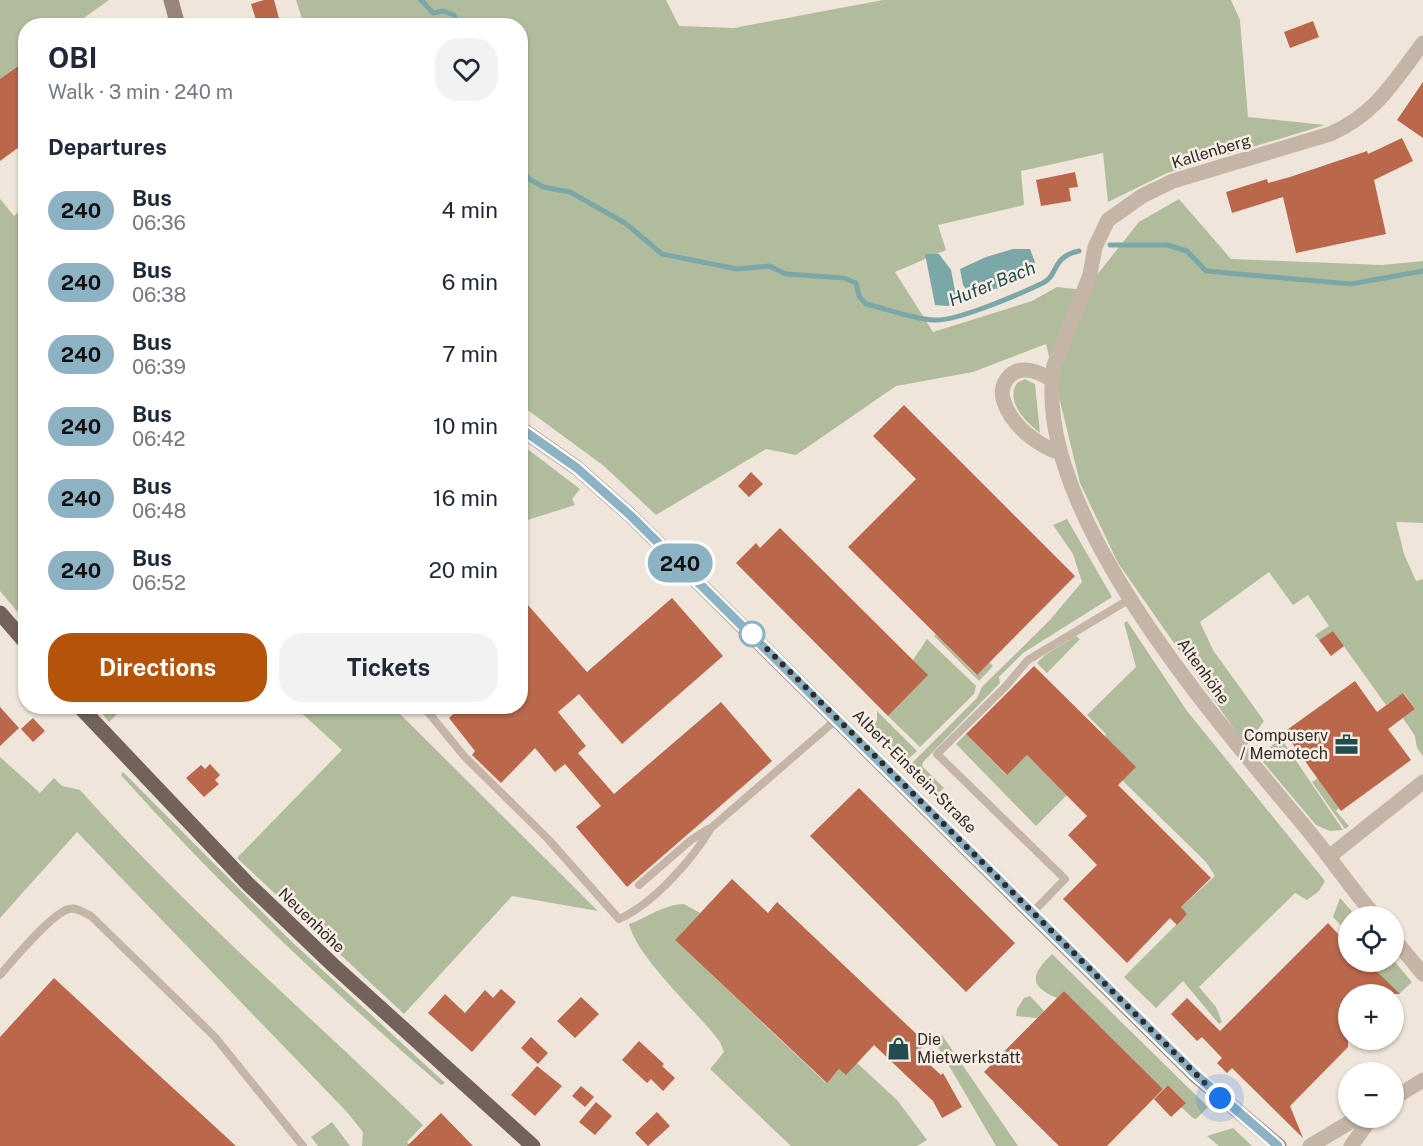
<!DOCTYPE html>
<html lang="en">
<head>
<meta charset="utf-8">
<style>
	body { margin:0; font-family:"Public Sans",sans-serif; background:#f2f2f3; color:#1f2937; height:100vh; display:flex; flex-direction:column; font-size:22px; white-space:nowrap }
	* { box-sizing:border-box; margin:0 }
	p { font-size:20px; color:#747a83 }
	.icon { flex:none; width:33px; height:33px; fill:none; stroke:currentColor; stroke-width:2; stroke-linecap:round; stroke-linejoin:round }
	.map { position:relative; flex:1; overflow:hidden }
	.sheet { position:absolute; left:18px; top:18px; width:510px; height:696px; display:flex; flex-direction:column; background:#fff; border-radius:24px; box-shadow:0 2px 4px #0004 }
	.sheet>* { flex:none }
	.badge { padding:0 12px; border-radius:20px; font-size:21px; line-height:39px }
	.controls { position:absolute; left:1338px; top:906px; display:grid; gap:12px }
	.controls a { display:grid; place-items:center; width:66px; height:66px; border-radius:50%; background:#fff; box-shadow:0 2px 4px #0004; font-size:30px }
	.you { position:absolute; width:30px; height:30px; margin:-15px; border:4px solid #fff; border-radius:50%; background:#1a73e8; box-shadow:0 0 0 9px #1a73e833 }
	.map>.badge { position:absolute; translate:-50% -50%; box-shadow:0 0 0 3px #fff }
	h2 { padding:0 30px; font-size:22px; line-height:54px }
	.round { display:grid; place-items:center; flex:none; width:63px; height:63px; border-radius:24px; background:#f2f2f3 }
	.overview { display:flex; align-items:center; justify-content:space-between; height:102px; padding:0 30px }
	h1 { font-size:28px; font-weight:700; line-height:45px }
	.primary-button { display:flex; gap:12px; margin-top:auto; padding:12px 30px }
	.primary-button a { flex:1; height:69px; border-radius:24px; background:#b45309; color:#fff; font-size:24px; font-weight:700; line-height:69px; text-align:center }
	.primary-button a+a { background:#f2f2f3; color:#1f2937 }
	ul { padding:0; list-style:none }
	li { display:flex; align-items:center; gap:18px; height:72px; padding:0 30px }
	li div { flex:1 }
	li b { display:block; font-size:22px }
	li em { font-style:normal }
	li .badge { min-width:66px; font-weight:700; text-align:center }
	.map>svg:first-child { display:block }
	.green { fill:#b1bc9c }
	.water { fill:#7ca7a9 }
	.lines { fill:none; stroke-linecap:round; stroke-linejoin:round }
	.stream { stroke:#7ca7a9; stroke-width:5 }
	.building { fill:#ba674c }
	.lane { stroke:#c5b5a7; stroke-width:8 }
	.street { stroke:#c5b5a7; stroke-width:15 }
	.secondary { stroke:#998479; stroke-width:15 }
	.primary { stroke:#736259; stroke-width:15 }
	.line-casing { stroke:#fff; stroke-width:14 }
	.line { stroke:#8db2c3; stroke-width:9 }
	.walk { stroke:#332b27; stroke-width:6; stroke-dasharray:0 10.8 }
	.stop-dot { fill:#fff; stroke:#8db2c3; stroke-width:3 }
	.labels { text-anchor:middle; stroke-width:5; stroke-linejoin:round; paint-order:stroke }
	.street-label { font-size:16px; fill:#332b27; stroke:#f7efe6 }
	.poi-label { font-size:16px; fill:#332b27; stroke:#f7efe6; text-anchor:end }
	.water-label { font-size:18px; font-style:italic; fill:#214d50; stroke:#f7efe6 }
</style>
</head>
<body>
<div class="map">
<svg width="1423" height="1146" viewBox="0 0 1423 1146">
	<rect width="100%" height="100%" fill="#efe5da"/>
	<!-- green -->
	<path class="green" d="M0,0H109L74,25L26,26L25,60L0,79Z
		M296,0H666L679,26L734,28L883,0H1231L1240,20L1248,117L1325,125L1167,173L1108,202L1103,153L1021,171L1024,205L938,225L946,250L895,272L933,332L1032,301L1057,287L1085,290L1139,222L1179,199L1231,259L1382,265L1423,261V523L1396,522L1404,554L1416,581L1423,579V756L1417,748L1415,736L1403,718L1415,709L1404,693L1386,705L1333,631L1319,640L1315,635L1329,626L1308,595L1293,605L1269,572L1200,622L1213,650L1264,721L1246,746L1118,563L1080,483L1046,344L973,372L896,386L796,455L766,449L656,515L604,466L521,405L520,26L304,25Z
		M0,199L14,216L25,206V621L0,591Z
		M1025,379L1035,384L1040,433C1026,422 1005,402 1017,383Z
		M521,444L580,489L572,499L575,505L521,522Z
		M1067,519L1112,597L1023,653L999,677L1000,683L923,762L922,766L944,788L938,793L910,765L977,698L982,687L1049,621L1082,582L1073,554L1053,525Z
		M1127,621L1187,711L1325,881L1319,891L1307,900L1295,893L1199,987L1216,1007L1222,1022L1219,1024L1183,981L1156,1008L1124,977L1187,914L1181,907L1215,876L1206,862L1122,780L1105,737L1106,734L1087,715L1136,667L1124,623Z
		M938,632L947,645L976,675L989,662L993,666L979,681L934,636Z
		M1076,636L1080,639L1047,673L1037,663L1045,655Z
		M927,639L976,686L974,694L920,747L888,716L927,675L913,660Z
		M97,707H124L109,722Z
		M295,707H393L598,911L512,896L404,1014L237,858L342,750Z
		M877,711L917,751L906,761L872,728L877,720Z
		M966,734L1006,775L1027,755L1067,795L1036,826L956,744Z
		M1280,737L1343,830L1330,831L1316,825L1263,762L1268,750Z
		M0,757L40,793L54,778L62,786L80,790C187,910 308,1014 423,1125L407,1142L410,1146H362L363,1132L346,1111L77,832L0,918Z
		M123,772L291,941L445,1083L441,1085C328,988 220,886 121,775Z
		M1318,778L1339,808L1336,811L1349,826L1345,829L1312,782Z
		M1340,898L1356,916H1348V933L1333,917Z
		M684,904L700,913L675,940L826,1083L839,1069L857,1063L897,1100L927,1140L917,1146H791L710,1069L724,1052L720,1042C697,1011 637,958 629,924C649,917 662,905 684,904Z
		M1052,954L1208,1107L1196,1119L1193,1118L1181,1107L1185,1102L1168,1085L1163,1089L1064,991L1057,998C1027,985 1032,974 1052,954Z
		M1394,961L1412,982L1399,994L1367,962Z
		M1030,996L1044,1011L1037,1018L1016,1016L1017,1009L1024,998Z
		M942,1035L1018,1146H996L935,1042Z
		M332,1122L350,1146H318L311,1137Z
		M1233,1128L1252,1146H1219L1207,1136Z"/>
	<!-- water -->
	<path class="water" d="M1013,249H1030L1035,262L1031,275L1002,288L968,292L963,285L960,269L986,257Z
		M925,254H939L951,270L957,301L948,306L935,305Z"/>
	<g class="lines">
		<!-- stream -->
		<path class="stream" d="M421,0L433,13L443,11L454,15L459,26
			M520,167L529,179L543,187L570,192L625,223L662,254L737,269L769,266L786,274L844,278L856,283L859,296L866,304C888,309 912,319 934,320C956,322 1022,293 1043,283C1059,275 1051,257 1079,251
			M1110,245H1167L1187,251L1206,271L1351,284L1423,271"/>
	</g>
	<!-- building -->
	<path class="building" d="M264,0H274L281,26H258L251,4Z
		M1313,21L1319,37L1290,48L1284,32Z
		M26,60V142L0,161V79Z
		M1423,82V138L1397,120Z
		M1402,138L1413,161L1374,180L1386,234L1296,253L1283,197L1232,213L1226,192L1267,179L1268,183L1290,177L1367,151L1368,154Z
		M1075,172L1078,187L1069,188L1071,201L1041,206L1036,180Z
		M904,405L1075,576L977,675L848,547L916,479L873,436Z
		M751,472L763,484L749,497L738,486Z
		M780,528L928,675L888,716L736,563L756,543L760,548Z
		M520,596L587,672L672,598L723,656L622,744L579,694L558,712L586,746L578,753L614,794L721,702L772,761L627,887L576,827L601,806L565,764L555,772L535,748L501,783L472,755L475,751L449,718L462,706H520Z
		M1333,631L1344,646L1331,656L1319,640Z
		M1034,666L1136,767L1118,785L1211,878L1181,907L1187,914L1177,925L1170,918L1127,963L1063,899L1097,865L1068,835L1087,816L1027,755L1007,775L966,734Z
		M1355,681L1377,712L1403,693L1415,709L1388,729L1411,760L1341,811L1284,732Z
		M0,707L19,728L0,746Z
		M33,718L45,731L33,742L21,729Z
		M210,764L220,775L215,780L219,784L204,797L186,778L201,765L205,769Z
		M859,788L1015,943L966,992L810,836Z
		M732,879L768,913L777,902L926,1043L917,1053L941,1075L943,1073L962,1107L942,1118L933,1101L874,1045L846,1075L839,1069L827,1083L675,940Z
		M1328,923L1340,936L1348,927V962H1367L1400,994H1348V1047L1290,1106L1303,1138L1232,1068L1227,1073L1217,1063L1222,1058L1202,1037L1197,1041L1171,1014L1187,998L1220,1031Z
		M54,978L136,1054L236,1146H0V1037Z
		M501,989L516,1002L472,1052L428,1013L445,994L465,1013L485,990L493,998Z
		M1064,991L1163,1089L1107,1146H1059L984,1072Z
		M581,997L599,1014L575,1038L557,1021Z
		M531,1037L548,1053L538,1064L521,1048Z
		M639,1041L664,1064L662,1066L675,1078L663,1091L651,1079L647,1083L622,1060Z
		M537,1066L562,1086L535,1116L511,1095Z
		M1168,1085L1186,1103L1171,1117L1154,1099Z
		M581,1086L594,1097L585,1107L572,1096Z
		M596,1102L612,1116L595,1135L579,1122Z
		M657,1112L670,1126L648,1146L635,1133Z
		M441,1113L473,1146H407Z"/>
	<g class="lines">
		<!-- lane -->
		<path class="lane" d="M423,706L464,756L548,839L619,919C653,904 693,859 711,828L837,719
			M639,885L691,840L708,829
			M1032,913L1065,879L937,754L1005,687L1028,660L1130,599
			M0,975C13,960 52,913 69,909C77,907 84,913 91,916L215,1037L303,1146"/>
		<!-- street -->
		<path class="street" d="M1052,380C1044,375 1035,370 1026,370C1009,369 998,386 1004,402C1012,426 1037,445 1060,453
			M1330,856L1423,782
			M1375,916C1352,890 1333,861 1311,834C1222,726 1029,511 1054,365L1090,275L1095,247L1108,220L1142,196L1173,181L1330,134C1376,114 1394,81 1423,43
			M1394,939L1423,974
			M1394,1098L1423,1080
			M1310,1146L1357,1118
			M1351,1146L1371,1118"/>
		<!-- secondary -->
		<path class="secondary" d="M171,0L178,26
			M520,428L577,468L631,516L1195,1075L1279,1146"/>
		<!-- primary -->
		<path class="primary" d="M0,613L26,643
			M79,706L248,884L333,965L533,1146"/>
	</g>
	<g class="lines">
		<defs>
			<path id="line" d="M520,428L577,468L631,516L1195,1074L1278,1146"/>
		</defs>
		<!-- line casing -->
		<use href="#line" class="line-casing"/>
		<!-- line -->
		<use href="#line" class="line"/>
		<!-- walk -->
		<path class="walk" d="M752,634L1220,1098"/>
	</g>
	<!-- icons -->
	<defs>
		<symbol id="office-bare" viewBox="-9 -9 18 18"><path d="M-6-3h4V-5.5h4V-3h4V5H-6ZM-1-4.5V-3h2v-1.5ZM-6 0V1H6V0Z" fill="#214d50" stroke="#f7efe6" stroke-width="2.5" paint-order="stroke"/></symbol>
		<symbol id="shop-bare" viewBox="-9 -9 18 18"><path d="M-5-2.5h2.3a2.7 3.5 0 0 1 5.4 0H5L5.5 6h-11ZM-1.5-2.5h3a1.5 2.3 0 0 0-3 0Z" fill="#214d50" stroke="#f7efe6" stroke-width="2.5" paint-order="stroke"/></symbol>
	</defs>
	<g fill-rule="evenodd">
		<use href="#office-bare" x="1330" y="728" width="33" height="33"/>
		<use href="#shop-bare" x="882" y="1032" width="33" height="33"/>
	</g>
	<!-- markers -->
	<circle class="stop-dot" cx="752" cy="634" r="12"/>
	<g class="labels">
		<!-- street labels -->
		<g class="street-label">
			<text transform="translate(1211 151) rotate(-17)" y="6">Kallenberg</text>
			<text transform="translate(1204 671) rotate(54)" y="6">Altenhöhe</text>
			<text transform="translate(915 771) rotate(45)" y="6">Albert-Einstein-Straße</text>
			<text transform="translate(312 920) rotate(44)" y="6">Neuenhöhe</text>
		</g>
		<!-- poi labels -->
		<g class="poi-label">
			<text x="1328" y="741">Compuserv<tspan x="1328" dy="18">/ Memotech</tspan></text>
			<text x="917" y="1045" text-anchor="start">Die<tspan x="917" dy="18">Mietwerkstatt</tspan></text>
		</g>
		<!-- water labels -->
		<g class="water-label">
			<text transform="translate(992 284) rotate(-22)" y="6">Hufer Bach</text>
		</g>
	</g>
</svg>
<div class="controls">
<a><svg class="icon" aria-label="locate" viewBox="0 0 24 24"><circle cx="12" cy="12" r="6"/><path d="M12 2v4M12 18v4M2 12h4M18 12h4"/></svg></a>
<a>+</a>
<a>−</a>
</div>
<div class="you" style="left:1220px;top:1098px"></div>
<b class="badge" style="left:680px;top:563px;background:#8db2c3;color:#111">240</b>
<section class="sheet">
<div class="overview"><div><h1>OBI</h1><p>Walk · 3 min · 240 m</p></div><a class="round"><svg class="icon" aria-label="heart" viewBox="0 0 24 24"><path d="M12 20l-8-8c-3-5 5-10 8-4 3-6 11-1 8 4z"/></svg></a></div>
<h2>Departures</h2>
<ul>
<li><span class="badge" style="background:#8db2c3;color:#111">240</span><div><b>Bus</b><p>06:36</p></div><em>4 min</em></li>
<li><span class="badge" style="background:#8db2c3;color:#111">240</span><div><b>Bus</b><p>06:38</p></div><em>6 min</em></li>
<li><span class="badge" style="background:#8db2c3;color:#111">240</span><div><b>Bus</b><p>06:39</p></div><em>7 min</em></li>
<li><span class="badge" style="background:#8db2c3;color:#111">240</span><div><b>Bus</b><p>06:42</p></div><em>10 min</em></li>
<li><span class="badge" style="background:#8db2c3;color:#111">240</span><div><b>Bus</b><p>06:48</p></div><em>16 min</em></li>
<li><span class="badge" style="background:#8db2c3;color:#111">240</span><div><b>Bus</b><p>06:52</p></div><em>20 min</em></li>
</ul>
<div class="primary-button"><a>Directions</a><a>Tickets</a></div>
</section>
</div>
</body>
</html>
